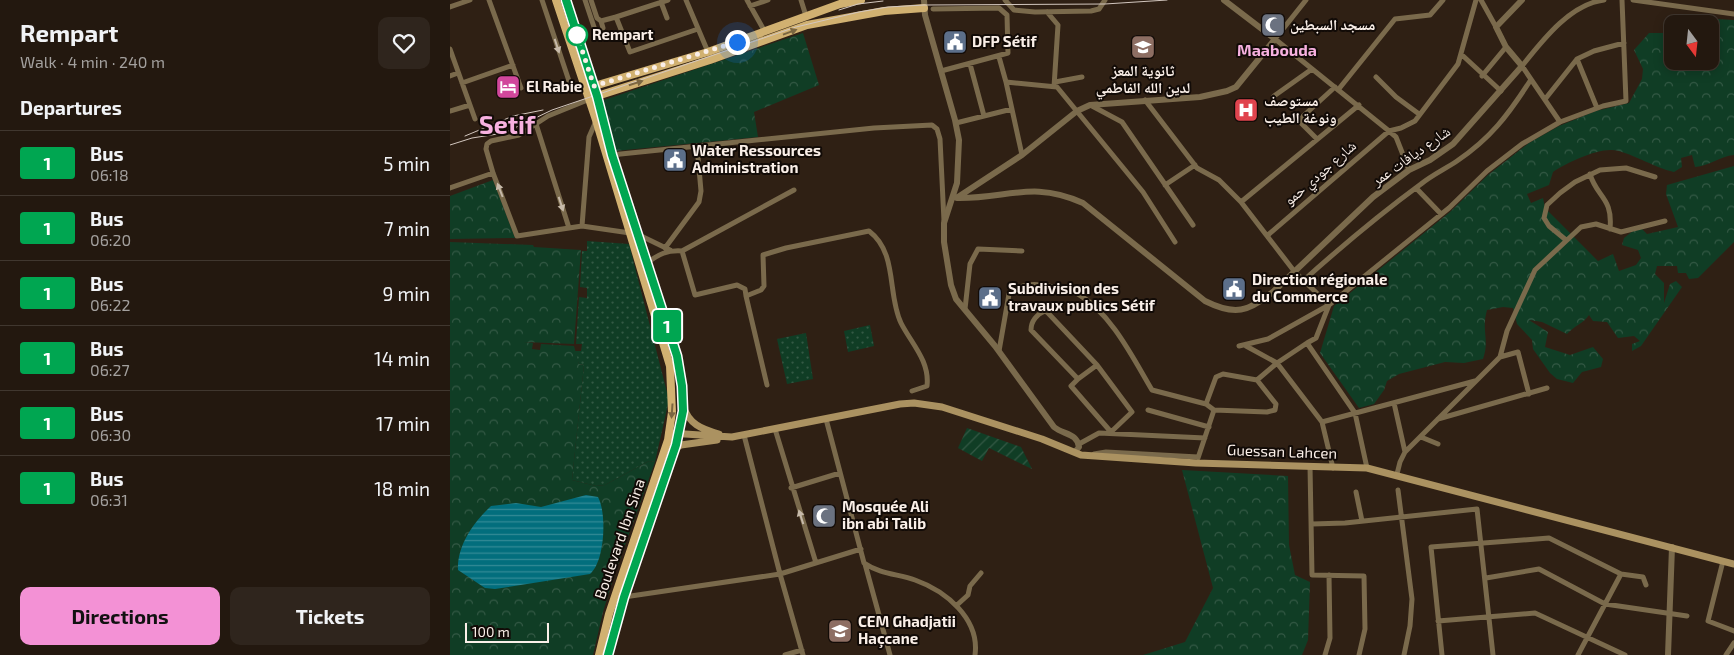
<!DOCTYPE html>
<html lang="en">
<head>
<meta charset="utf-8">
<style>
	body { margin:0; font-family:"Exo 2","Noto Naskh Arabic",sans-serif; background:#2f251d; color:#f1f3f6; height:100vh; display:flex; flex-direction:column; font-size:19px; white-space:nowrap }
	* { box-sizing:border-box; margin:0 }
	p { font-size:16px; color:#a3a09e }
	.icon { flex:none; width:28px; height:28px; fill:none; stroke:currentColor; stroke-width:2; stroke-linecap:round; stroke-linejoin:round }
	.map { position:relative; flex:1; overflow:hidden }
	.details { display:flex; flex-direction:column; background:#23180f; width:450px }
	.details>* { flex:none }
	.badge { padding:0 10px; border-radius:4px; font-size:18px; line-height:32px }
	.needle { width:32px; rotate:165deg }
	.buttons { position:absolute; left:1214px; top:15px; display:grid; gap:10px }
	.buttons a { display:grid; place-items:center; width:55px; height:55px; border-radius:10px; background:#23180f; box-shadow:0 2px 12px #0003,0 0 0 1px #40372f; font-size:25px }
	.scale { position:absolute; left:15px; bottom:12px; width:84px; box-sizing:border-box; padding-left:5px; border:2px solid #faefe8; border-top:0; font-size:14px; line-height:18px; white-space:nowrap; color:#faefe8; -webkit-text-stroke:4px #120b07; paint-order:stroke }
	.you { position:absolute; width:25px; height:25px; margin:-12px; border:4px solid #fff; border-radius:50%; background:#1a73e8; box-shadow:0 0 0 8px #1a73e833 }
	.map>.badge { position:absolute; translate:-50% -50%; box-shadow:0 0 0 2px #fff }
	h2 { padding:0 20px; font-size:19px; line-height:45px }
	.round { display:grid; place-items:center; flex:none; width:52px; height:52px; border-radius:10px; background:#2f251d }
	.headline { display:flex; align-items:center; justify-content:space-between; height:85px; padding:0 20px }
	h1 { font-size:24px; font-weight:700; line-height:38px }
	.action { display:flex; gap:10px; margin-top:auto; padding:10px 20px }
	.action a { flex:1; height:58px; border-radius:10px; background:#f391d5; color:#111; font-size:20px; font-weight:700; line-height:58px; text-align:center }
	.action a+a { background:#2f251d; color:#f1f3f6 }
	ul { padding:0; list-style:none }
	li { display:flex; align-items:center; gap:15px; height:65px; padding:0 20px; border-top:1px solid #40372f }
	li div { flex:1 }
	li b { display:block; font-size:19px }
	li em { font-style:normal }
	li .badge { min-width:55px; font-weight:700; text-align:center }
	main { display:flex; flex:1; min-height:0 }
	.map>svg:first-child { display:block }
	.grass { fill:url(#grass-dots) }
	.forest { fill:url(#forest-crowns) }
	.garden { fill:url(#garden-furrows) }
	.water { fill:url(#water-rules) }
	.lines { fill:none; stroke-linecap:round; stroke-linejoin:round }
	.minor { stroke:#7a6a4c; stroke-width:5 }
	.tertiary { stroke:#7a6a4c; stroke-width:6 }
	.secondary { stroke:#ab9261; stroke-width:7 }
	.primary { stroke:#d1b171; stroke-width:8 }
	.tram { stroke:#d3c7bf; stroke-width:1 }
	.oneway { fill:#7b6641 }
	.oneway2 { fill:#c7baaa }
	.line-casing { stroke:#fff; stroke-width:11 }
	.line { stroke:#00a651; stroke-width:8 }
	.walk { stroke:#faefe8; stroke-width:5; stroke-dasharray:0 9 }
	.stop-dot { fill:#fff; stroke:#00a651; stroke-width:2.5 }
	.labels { text-anchor:middle; stroke-width:4; stroke-linejoin:round; paint-order:stroke }
	.poi-label { font-size:15px; font-weight:bold; fill:#faefe8; stroke:#120b07; text-anchor:start }
	.stop-label { font-size:15px; font-weight:bold; fill:#faefe8; stroke:#120b07; text-anchor:start }
	.street-label { font-size:15px; fill:#faefe8; stroke:#120b07 }
	.neighbourhood-label { font-size:16px; font-weight:bold; fill:#f7b1e0; stroke:#120b07 }
	.town-label { font-size:25px; font-weight:bold; fill:#f7b1e0; stroke:#120b07 }
</style>
</head>
<body>
<main>
<section class="details">
<div class="headline"><div><h1>Rempart</h1><p>Walk · 4 min · 240 m</p></div><a class="round"><svg class="icon" aria-label="heart" viewBox="0 0 24 24"><path d="M12 20l-8-8c-3-5 5-10 8-4 3-6 11-1 8 4z"/></svg></a></div>
<h2>Departures</h2>
<ul>
<li><span class="badge" style="background:#00a651;color:#fff">1</span><div><b>Bus</b><p>06:18</p></div><em>5 min</em></li>
<li><span class="badge" style="background:#00a651;color:#fff">1</span><div><b>Bus</b><p>06:20</p></div><em>7 min</em></li>
<li><span class="badge" style="background:#00a651;color:#fff">1</span><div><b>Bus</b><p>06:22</p></div><em>9 min</em></li>
<li><span class="badge" style="background:#00a651;color:#fff">1</span><div><b>Bus</b><p>06:27</p></div><em>14 min</em></li>
<li><span class="badge" style="background:#00a651;color:#fff">1</span><div><b>Bus</b><p>06:30</p></div><em>17 min</em></li>
<li><span class="badge" style="background:#00a651;color:#fff">1</span><div><b>Bus</b><p>06:31</p></div><em>18 min</em></li>
</ul>
<div class="action"><a>Directions</a><a>Tickets</a></div>
</section>
<div class="map">
<svg width="1284" height="655" viewBox="0 0 1284 655">
	<defs>
		<pattern id="grass-dots" width="8" height="8" patternUnits="userSpaceOnUse" patternTransform="scale(1.25)"><rect width="8" height="8" fill="#103d25"/><path d="M2 2h.1M6 6h.1" fill="none" stroke="#345945" stroke-width="1.8" stroke-linecap="round"/></pattern>
		<pattern id="forest-crowns" width="20" height="18" patternUnits="userSpaceOnUse" patternTransform="scale(1.25)"><rect width="20" height="18" fill="#103d25"/><path d="M2 6a3 3 0 1 1 6 0M12 15a3 3 0 1 1 6 0" fill="none" stroke="#345945"/></pattern>
		<pattern id="garden-furrows" width="10" height="10" patternUnits="userSpaceOnUse" patternTransform="scale(1.25)"><rect width="10" height="10" fill="#103d25"/><path d="M-1 1l2-2M0 10L10 0M9 11l2-2" fill="none" stroke="#345945"/></pattern>
		<pattern id="water-rules" width="6" height="5" patternUnits="userSpaceOnUse" patternTransform="scale(1.25)"><rect width="6" height="5" fill="#026e7d"/><path d="M0 2.5h6" fill="none" stroke="#348a96"/></pattern>
	</defs>
	<rect width="100%" height="100%" fill="#2f2014"/>
	<!-- grass -->
	<path class="grass" d="M137,241L179,244L219,400L205,462L199,461L155,485L146,486L122,480L134,365L129,364L124,351H131L132,344H126L129,297L137,298V288L130,287L132,251H137Z
		M420,325L424,346L398,352L394,331Z
		M356,333L363,379L337,384L327,339Z"/>
	<!-- forest -->
	<path class="forest" d="M1229,17L1284,20V155C1270,156 1260,166 1245,167L1242,155L1231,158L1232,167L1224,172C1205,168 1176,150 1162,150C1146,149 1116,163 1103,172L1099,185L1077,194L1081,203L1093,198L1095,208L1148,261L1163,254L1169,271L1186,265L1191,258L1188,250L1172,245L1174,238L1189,226L1197,234L1228,227L1216,194L1217,185L1284,166V242L1248,278L1239,279L1236,273H1228L1227,266H1207L1205,274L1214,283V303L1220,284L1226,281L1232,287L1191,346L1182,351V344L1190,341L1184,336L1168,338L1157,322L1143,321L1139,315C1134,323 1124,326 1117,334L1092,322L1079,320L1098,332L1095,347L1120,355L1143,347L1153,359L1151,367L1132,372L1123,383L1107,379L1100,373L1083,349L1082,340L1067,324L1063,308L1053,307L1037,310C1031,331 1040,340 1033,359L1014,363L995,362L949,374L937,381L934,390L924,404L909,408L870,353L884,306L1000,212L1038,175L1079,143L1109,126L1146,111L1179,103L1192,79L1193,69L1184,50L1199,33H1218L1222,27V61H1260V24H1225Z
		M353,33L369,85L304,112L308,137L165,151L151,101Z
		M43,180L65,238L0,239V196Z
		M0,242L83,245L84,247L131,250L124,344L74,342L83,343L82,349L90,350L91,344L124,346L129,364L134,365L122,480L146,486L155,485L199,461L205,462L165,573L153,612L143,655H0Z
		M732,470L838,476L839,545L845,575L860,582L858,640L852,655H693L735,642L763,588Z"/>
	<!-- garden -->
	<path class="garden" d="M517,428L571,447L582,469L539,448L532,461L508,448Z"/>
	<!-- water -->
	<path class="water" d="M136,495L148,497C157,513 155,562 140,574L45,589L35,588L8,570C7,545 24,522 41,506L66,503L91,507Z"/>
	<g class="lines">
		<!-- minor -->
		<path class="minor" d="M39,0L71,88
			M92,0L119,81L127,88H137
			M135,0L145,30
			M141,0L147,18L151,21
			M236,0L258,52
			M297,0L315,32
			M351,0L356,16
			M555,0L564,10L585,12L641,11L649,9L655,0
			M856,0L825,39L939,131L946,137L959,170
			M1031,0L1046,27
			M1183,0L1284,14
			M211,2L217,18
			M300,6L318,0
			M0,7L20,0
			M483,9L549,8L557,15L558,53L491,71
			M597,12L608,25L604,87
			M166,17L218,0
			M153,28L151,21L166,17L180,52L248,29
			M0,49L25,119
			M1011,54L1051,91
			M549,57L556,82
			M1127,59L1147,108
			M520,64L534,116
			M0,76L8,73
			M1032,76L1056,47
			M926,77L946,97L969,114
			M605,82L632,77
			M12,83L63,65
			M888,90L945,19L980,15L993,0
			M824,96L862,69
			M1096,98L1127,59L1144,51L1174,43
			M140,99L98,116L69,135L41,141L37,144L36,149L43,173L67,236L132,226L187,234L220,250
			M695,100L747,168L769,180L791,202L844,271L879,305L818,339L789,346
			M642,106L672,122L743,225
			M0,111L20,105
			M1110,122L1072,66C1092,41 1120,4 1154,0
			M506,123L562,109
			M86,124L119,228
			M867,139L851,123V118L885,87
			M161,155L424,128L482,125L487,129L490,139L494,221
			M572,155L556,82L607,87L693,192L725,242
			M1140,174C1147,198 1163,197 1160,229
			M715,185L745,165
			M0,188L43,173
			M966,188L991,214
			M791,202L909,105
			M132,226L139,137L146,121
			M818,235L939,131L951,128L965,121L1008,64L1026,0
			M1116,240L1099,226L1094,218L1097,205L1110,193L1125,182L1150,170L1176,168L1205,177
			M215,248L249,202L251,191L247,146
			M232,251L344,190
			M197,263C209,254 217,250 232,251L245,295L287,285L295,289L296,296L311,290L314,286L313,255L336,248L419,231C448,253 437,294 451,323C461,343 480,361 477,386L462,391
			M854,280C892,246 930,214 971,184C982,175 995,169 1007,161C1041,138 1058,115 1080,81
			M296,296L317,385
			M515,309L520,264L528,249L572,251
			M857,343L827,363L872,422L883,468
			M796,346L827,363L807,380
			M549,351L559,294C569,284 584,283 598,286C608,288 619,289 628,294C661,313 683,358 702,390L756,404L764,410L817,412L825,410L826,404L807,380L773,374L766,377L756,404
			M1050,357L1057,331L1085,270L1131,227L1146,224L1171,232L1215,221
			M628,379L581,330C581,321 587,314 595,311L598,313L647,365L682,412L661,432L621,386L628,379L647,365
			M944,403L955,452
			M698,410L759,427
			M376,419L414,563C430,574 448,574 465,580C496,591 530,619 525,655
			M988,419L1097,388
			M872,422L1025,381
			M325,429L366,563
			M294,435L330,574L353,655
			M971,437L988,444
			M629,444L649,433L755,438
			M644,454L656,452L748,457
			M748,458L764,410
			M860,466L862,575L914,576L915,629L909,655
			M917,468L905,413L857,343L866,338L879,305L999,208L1037,171L1072,144L1110,122L1153,106L1176,101L1172,0
			M947,474L950,462L955,452L1050,357L1068,352L1079,394
			M341,488L390,473
			M948,490L962,599L960,626L954,655
			M906,492L912,521
			M862,524L895,523L1027,509L1043,655
			M1273,561L1258,621L1284,631
			M415,564L440,655
			M1036,578L1089,569L1155,604L1237,616
			M174,597L330,574L411,549
			M507,605L518,595L520,586L531,573
			M988,621L1085,613L1175,655
			M335,655L352,650
			M875,655L880,638L879,575
			M992,655L981,547L1099,538L1171,574L1193,577L1196,585
			M1128,655L1171,574
			M1276,655L1284,643"/>
		<!-- tertiary -->
		<path class="tertiary" d="M474,0L475,15L505,120L509,140L507,183L494,223V242L501,285L506,299L545,346L604,427C614,435 627,433 629,447L625,452
			M508,197L572,155L627,111L640,105L750,97L777,91L786,87L825,39L774,0
			M507,198C557,199 582,180 633,203L755,301C785,316 798,312 824,291L923,197L959,170L980,160L1003,144L1072,66L1056,47L1046,27L1072,0
			M1218,655L1222,547"/>
		<!-- secondary -->
		<path class="secondary" d="M233,406C239,424 251,429 269,434
			M219,433L282,437L450,404L464,403L492,407L592,439L631,455L746,463L917,468L1284,564
			M224,449L231,445L267,440"/>
		<!-- primary -->
		<path class="primary" d="M106,0L146,120L220,366L222,412L218,440L159,614L149,655
			M116,0L147,96L162,155L227,356L232,387L233,411L226,445L174,597L158,655
			M141,87L258,52L390,4L411,0
			M144,97L260,60L357,25L434,11L474,8"/>
		<!-- tram -->
		<path class="tram" d="M389,10L408,4L433,1
			M15,136L63,116L93,110
			M0,145L22,138L54,133L102,110L346,27L409,12L438,7L474,5L655,4L717,0"/>
	</g>
	<!-- one-way arrows -->
	<defs><path id="oneway-solid" d="M-6-.8H1V-3.2L6.5 0L1 3.2V.8H-6Z" transform="scale(1.25)"/></defs>
	<g class="oneway">
		<use href="#oneway-solid" transform="translate(340 32) rotate(-20)"/>
		<use href="#oneway-solid" transform="translate(186 83) rotate(-18)"/>
		<use href="#oneway-solid" transform="translate(222 411) rotate(94)"/>
	</g>
	<g class="oneway2">
		<use href="#oneway-solid" transform="translate(107 46) rotate(72)"/>
		<use href="#oneway-solid" transform="translate(50 190) rotate(-111)"/>
		<use href="#oneway-solid" transform="translate(111 204) rotate(72)"/>
		<use href="#oneway-solid" transform="translate(351 517) rotate(-108)"/>
	</g>
	<g class="lines">
		<defs>
			<path id="line" d="M116,0L147,96L162,155L227,356L232,386L233,411L226,445L174,597L158,655"/>
		</defs>
		<!-- line casing -->
		<use href="#line" class="line-casing"/>
		<!-- line -->
		<use href="#line" class="line"/>
		<!-- walk -->
		<path class="walk" d="M127,35L144,86L287,42"/>
	</g>
	<!-- icons -->
	<defs>
		<symbol id="mosque-square" viewBox="-11 -11 22 22"><rect x="-9" y="-9" width="18" height="18" rx="4" fill="#6b7280" stroke="#120b07"/><path d="M3.5-4.9A6 6 0 1 0 3.5 4.9A5 5 0 1 1 3.5-4.9Z" fill="#fff"/></symbol>
		<symbol id="civic-square" viewBox="-11 -11 22 22"><rect x="-9" y="-9" width="18" height="18" rx="4" fill="#5c6f8a" stroke="#120b07"/><path d="M-.6-6.5H3V-4.5H.6V-3L4-1V1h2V6H-6V1h2V-1L-.6-3ZM-1.2 2.5V6h2.4V2.5Z" fill="#fff"/></symbol>
		<symbol id="school-square" viewBox="-11 -11 22 22"><rect x="-9" y="-9" width="18" height="18" rx="4" fill="#8d6e63" stroke="#120b07"/><path d="M0-5L7-2L0 1L-7-2ZM-4 1L0 2.5L4 1V4Q0 6-4 4Z" fill="#fff"/></symbol>
		<symbol id="hotel-square" viewBox="-11 -11 22 22"><rect x="-9" y="-9" width="18" height="18" rx="4" fill="#d1479c" stroke="#120b07"/><path d="M-6-4.5h1.5V1H6V5H4.5V3h-9V5H-6ZM-4 0a1.8 1.8 0 1 1 3.6 0ZM.5 0V-2.5h3Q6-2.5 6 0Z" fill="#fff"/></symbol>
		<symbol id="hospital-square" viewBox="-11 -11 22 22"><rect x="-9" y="-9" width="18" height="18" rx="4" fill="#e0444e" stroke="#120b07"/><path d="M-5-5h3v3.5h4V-5h3V5h-3V1.5h-4V5h-3Z" fill="#fff"/></symbol>
		<symbol id="university-square" viewBox="-11 -11 22 22"><rect x="-9" y="-9" width="18" height="18" rx="4" fill="#8d6e63" stroke="#120b07"/><path d="M0-5L7-2L0 1L-7-2ZM-4 1L0 2.5L4 1V4Q0 6-4 4Z" fill="#fff"/></symbol>
	</defs>
	<g fill-rule="evenodd">
		<use href="#mosque-square" x="809" y="11" width="28" height="28"/>
		<use href="#civic-square" x="491" y="28" width="28" height="28"/>
		<use href="#school-square" x="679" y="33" width="28" height="28"/>
		<use href="#hotel-square" x="44" y="73" width="28" height="28"/>
		<use href="#hospital-square" x="782" y="96" width="28" height="28"/>
		<use href="#civic-square" x="211" y="146" width="28" height="28"/>
		<use href="#civic-square" x="770" y="275" width="28" height="28"/>
		<use href="#civic-square" x="526" y="284" width="28" height="28"/>
		<use href="#mosque-square" x="360" y="502" width="28" height="28"/>
		<use href="#university-square" x="376" y="617" width="28" height="28"/>
	</g>
	<!-- markers -->
	<circle class="stop-dot" cx="127" cy="35" r="10"/>
	<g class="labels">
		<!-- poi labels -->
		<g class="poi-label">
			<text x="840" y="30">مسجد السبطين</text>
			<text x="522" y="47">DFP Sétif</text>
			<text x="693" y="76" text-anchor="middle">ثانوية المعز<tspan x="693" dy="17">لدين الله الفاطمي</tspan></text>
			<text x="76" y="92">El Rabie</text>
			<text x="814" y="106">مستوصف<tspan x="814" dy="17">ونوغة الطيب</tspan></text>
			<text x="242" y="156">Water Ressources<tspan x="242" dy="17">Administration</tspan></text>
			<text x="802" y="285">Direction régionale<tspan x="802" dy="17">du Commerce</tspan></text>
			<text x="558" y="294">Subdivision des<tspan x="558" dy="17">travaux publics Sétif</tspan></text>
			<text x="392" y="512">Mosquée Ali<tspan x="392" dy="17">ibn abi Talib</tspan></text>
			<text x="408" y="627">CEM Ghadjatii<tspan x="408" dy="17">Haçcane</tspan></text>
		</g>
		<!-- stop labels -->
		<g class="stop-label">
			<text x="142" y="40">Rempart</text>
		</g>
		<!-- street labels -->
		<g class="street-label">
			<text transform="translate(961 156) rotate(-35)" y="5">شارع ديافات عمر</text>
			<text transform="translate(870 173) rotate(-41)" y="5">شارع جودي حمو</text>
			<text transform="translate(832 452) rotate(2)" y="5">Guessan Lahcen</text>
			<text transform="translate(170 539) rotate(-71)" y="5">Boulevard Ibn Sina</text>
		</g>
		<!-- neighbourhood labels -->
		<g class="neighbourhood-label">
			<text x="827" y="56">Maabouda</text>
		</g>
		<!-- town labels -->
		<g class="town-label">
			<text x="57" y="134">Setif</text>
		</g>
	</g>
</svg>
<div class="buttons">
<a><svg class="needle" viewBox="-14 -14 28 28"><path d="M0-13l5 13h-10z" fill="#e53935"/><path d="M0 13l5-13h-10z" fill="#a3a09e"/></svg></a>
</div>
<div class="scale">100 m</div>
<div class="you" style="left:287px;top:42px"></div>
<b class="badge" style="left:217px;top:326px;background:#00a651;color:#fff">1</b>
</div>
</main>
</body>
</html>
